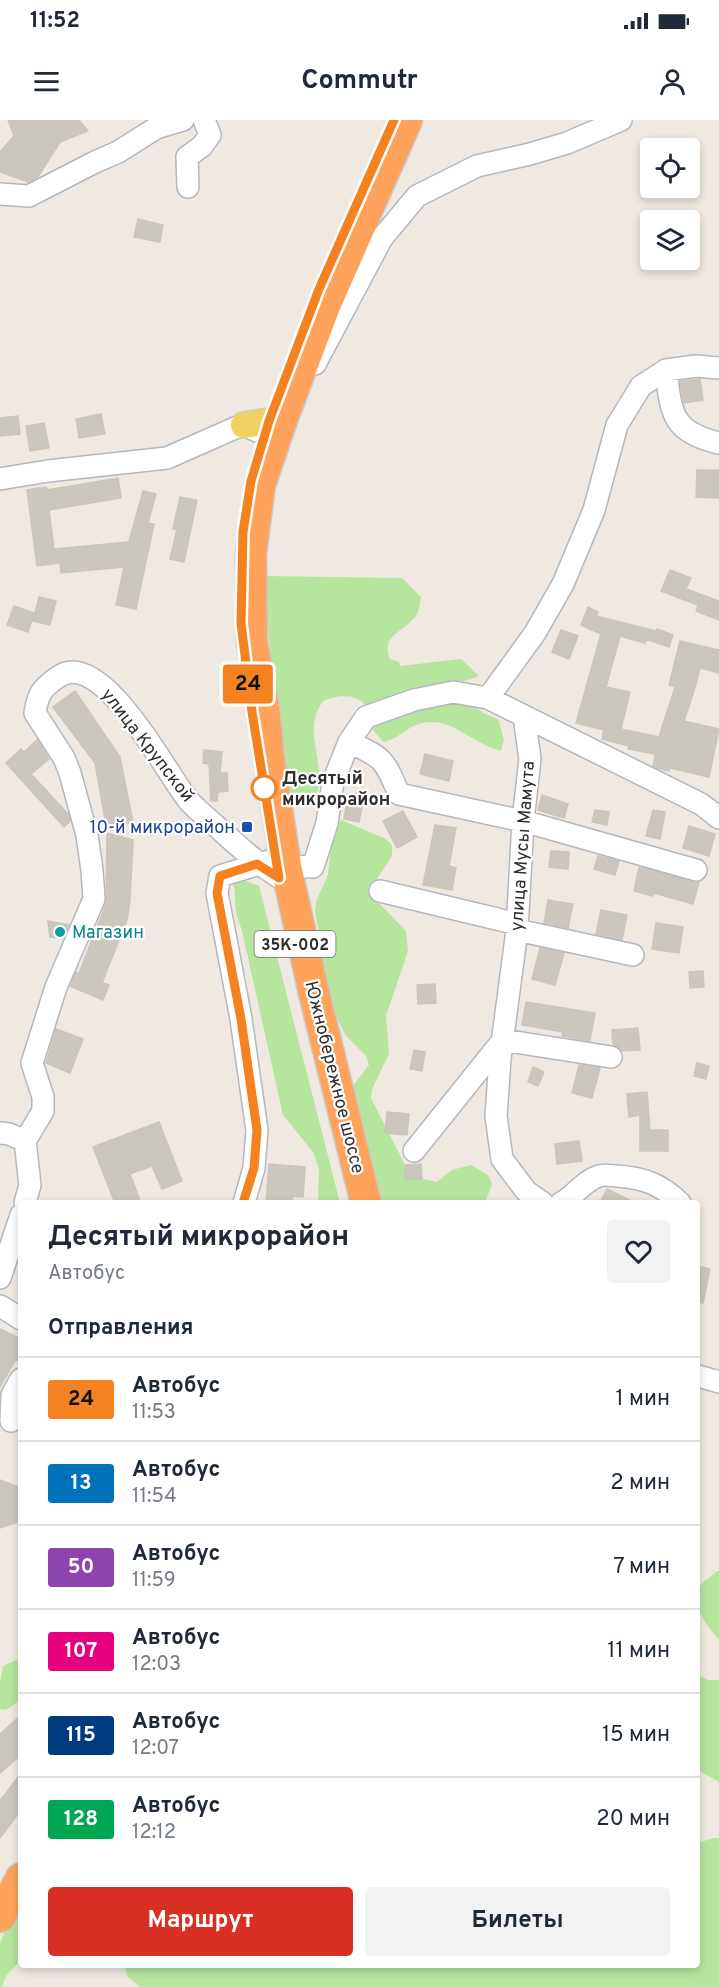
<!DOCTYPE html>
<html lang="ru">
<head>
<meta charset="utf-8">
<style>
	body { margin:0; font-family:Overpass,sans-serif; background:#f2f2f3; color:#1f2937; height:100vh; display:flex; flex-direction:column; font-size:22px; white-space:nowrap }
	* { box-sizing:border-box; margin:0 }
	p { font-size:20px; color:#747a83 }
	.icon { flex:none; width:33px; height:33px; fill:none; stroke:currentColor; stroke-width:2; stroke-linecap:round; stroke-linejoin:round }
	.map { position:relative; flex:1; overflow:hidden }
	.details { position:absolute; left:18px; top:1080px; width:682px; height:768px; display:flex; flex-direction:column; background:#fff; border-radius:6px; box-shadow:0 3px 9px #0003 }
	.details>* { flex:none }
	.badge { padding:0 12px; border-radius:4px; font-size:21px; line-height:39px }
	.controls { position:absolute; left:640px; top:18px; display:grid; gap:12px }
	.controls a { display:grid; place-items:center; width:60px; height:60px; border-radius:6px; background:#fff; box-shadow:0 3px 9px #0003; font-size:30px }
	.map>.badge { position:absolute; translate:-50% -50%; box-shadow:0 0 0 3px #fff }
	h2 { padding:0 30px; font-size:22px; line-height:54px }
	.round { display:grid; place-items:center; flex:none; width:63px; height:63px; border-radius:6px; background:#f2f2f3 }
	.summary { display:flex; align-items:center; justify-content:space-between; height:102px; padding:0 30px }
	h1 { font-size:28px; font-weight:700; line-height:45px }
	.button { display:flex; gap:12px; margin-top:auto; padding:12px 30px }
	.button a { flex:1; height:69px; border-radius:6px; background:#d93025; color:#fff; font-size:24px; font-weight:700; line-height:69px; text-align:center }
	.button a+a { background:#f2f2f3; color:#1f2937 }
	ul { padding:0; list-style:none }
	li { display:flex; align-items:center; gap:18px; height:84px; padding:0 30px; border-top:2px solid #e0e1e3 }
	li div { flex:1 }
	li b { display:block; font-size:22px }
	li em { font-style:normal }
	li .badge { min-width:66px; font-weight:700; text-align:center }
	.status { display:flex; justify-content:space-between; align-items:center; height:42px; padding:0 30px; background:#fff; direction:ltr }
	.status svg { height:16px; fill:currentColor }
	header { display:flex; justify-content:space-between; align-items:center; height:78px; padding:0 30px; background:#fff; font-size:27px; font-weight:700 }
	.map>svg:first-child { display:block }
	.green { fill:#b6e59e }
	.building { fill:#cbc7bf; stroke:#cbc5ba; stroke-width:1.5 }
	.lines { fill:none; stroke-linecap:round; stroke-linejoin:round }
	.minor-casing { stroke:#b4b7c1; stroke-width:24 }
	.major-casing { stroke:#c9c9c9; stroke-width:28 }
	.highway-casing { stroke:#c9c9c9; stroke-width:33 }
	.minor { stroke:#fff; stroke-width:21 }
	.major { stroke:#f2d163; stroke-width:26 }
	.highway { stroke:#ffa35c; stroke-width:30 }
	.line-casing { stroke:#fff; stroke-width:14 }
	.line { stroke:#f58220; stroke-width:9 }
	.stop-dot { fill:#fff; stroke:#f58220; stroke-width:3 }
	.transit-dot { fill:#1a4fb4; stroke:#fff; stroke-width:2 }
	.culture-dot { fill:#0f9aa8; stroke:#fff; stroke-width:2 }
	.labels { text-anchor:middle; stroke-width:4.5; stroke-linejoin:round; paint-order:stroke }
	.shield { fill:#fff; stroke:#6d6d6d; stroke-width:1.5 }
	.shield-label { font-size:16px; font-weight:bold; fill:#2e2e2e }
	.street-label { font-size:18px; fill:#2e2e2e; stroke:#fff }
	.stop-label { font-size:18px; font-weight:bold; fill:#2e2e2e; stroke:#fff; text-anchor:start }
	.transit-label { font-size:18px; fill:#164399; stroke:#fff; text-anchor:end }
	.culture-label { font-size:18px; fill:#0d838f; stroke:#fff; text-anchor:start }
</style>
</head>
<body>
<div class="status"><b>11:52</b><svg viewBox="0 0 49 12"><path d="M0 12V9h3v3zM5 12V6h3v6zM10 12V3h3v9zM15 12V0h3v12zM26 1h20v11H26zM47 4h2v5h-2z"/></svg></div>
<header><svg class="icon" aria-label="menu" viewBox="0 0 24 24"><path d="M4 6h16M4 12h16M4 18h16"/></svg>Commutr<svg class="icon" aria-label="person" viewBox="0 0 24 24"><circle cx="12" cy="8" r="4"/><path d="M4 21q1-7 8-7t8 7"/></svg></header>
<div class="map">
<svg width="719" height="1867" viewBox="0 0 719 1867">
	<rect width="100%" height="100%" fill="#efe9e1"/>
	<!-- green -->
	<path class="green" d="M263,456L402,458L421,477C420,483 419,491 416,496C404,512 380,515 390,539L399,542L400,546L461,539L479,556L434,572L477,588L483,593L498,599L504,619L501,631C495,629 489,627 483,624C463,614 447,598 422,603C408,606 398,619 384,622C380,618 374,612 372,607C369,601 370,593 367,588C359,572 336,575 323,581C320,586 316,592 315,598C308,628 333,662 308,686L298,684L286,670L280,631Z
		M341,700L386,719L392,725V736L377,759L373,777L406,811L408,831L386,896L389,934L372,969L371,978L405,1045L418,1058L437,1062L452,1050L471,1045L488,1055L492,1064L485,1083H375L351,968L369,945L366,936L346,916L334,892L325,865L320,818L315,791L316,781L328,755L332,717Z
		M241,759L259,766L340,1083H318L319,1049L313,1032L283,995L242,811L236,793L234,765Z
		M717,1451H719V1520C702,1499 694,1492 701,1464Z
		M21,1538V1580L6,1590L0,1589V1563L3,1546Z
		M698,1555L708,1560H719V1662L698,1650Z
		M713,1718H719V1867H140L128,1857L124,1845H698V1723Z
		M21,1774V1840L6,1856L2,1867H0V1823Z"/>
	<!-- building -->
	<path class="building" d="M8,0H79L88,11L60,22L38,57L28,62L0,52V32L14,16Z
		M138,99L163,105L160,122L134,117Z
		M700,259L703,280L684,283L680,261Z
		M101,294L105,314L79,318L76,299Z
		M18,296L20,314L0,316V298Z
		M44,303L49,328L30,331L26,306Z
		M697,350H719V378L696,377Z
		M118,358L121,378L49,390L54,429L128,422V425L143,371L156,374L148,403L154,404L136,489L116,485L124,447L61,453L60,443L37,446L27,370L46,367L47,370Z
		M180,377L197,380L184,442L170,439L177,409H173Z
		M670,450L691,458L686,469L719,481V500L696,491L698,485L661,471Z
		M39,477L56,481L50,505L33,501Z
		M14,486L34,493L28,512L7,505Z
		M588,487L598,492L596,496L656,511L657,509L673,515L669,527L646,519L645,523L620,516L606,567L630,572L621,609L659,617L675,567L669,565L680,521L719,530V553L700,548L694,571L684,601L719,609L709,657L670,648L669,651L657,648L653,646L655,634L628,629L629,626L602,619L604,610L576,603L601,514L581,505Z
		M561,510L578,516L569,539L552,532Z
		M75,571L120,637L133,702L107,710L95,643L53,587Z
		M37,620L49,639L31,654L68,694L70,701L64,707L6,643L21,629L24,632Z
		M204,630L222,632L220,653H227L228,671L218,672L217,681H211L209,644L203,643Z
		M425,634L453,641L449,661L420,654Z
		M348,675L364,678L359,702L344,699Z
		M542,675L568,684L564,698L538,690Z
		M595,690L609,692L607,705L592,702Z
		M653,690L665,692L660,719L646,716Z
		M403,691L417,717L397,728L383,701Z
		M435,705L456,708L449,746L456,748L452,770L423,765Z
		M689,706L715,714L709,736L683,728Z
		M107,713L133,720L130,781L127,800L102,863L109,865L103,880L70,866L76,852L79,853L106,784Z
		M551,731L569,732L568,749L549,747Z
		M598,736L619,741L615,755L594,749Z
		M639,747L693,762H699L693,784L654,773L653,776L634,771Z
		M548,780L573,784L568,808L544,803Z
		M601,790L627,795L622,820L596,814Z
		M48,801L69,805L63,818L50,817Z
		M656,803L683,807L679,833L652,829Z
		M540,828L564,833L555,865L532,859Z
		M703,851L704,867L690,868L689,852Z
		M435,864L436,883L418,884L417,865Z
		M526,882L595,893L590,921L562,916L563,912L522,905Z
		M638,908L640,930L622,931L619,927L613,924L612,910Z
		M56,909L83,919L70,953L46,943Z
		M414,930L425,932L422,951L410,949Z
		M697,943L709,946L706,959L694,956Z
		M579,945L600,948L592,978L572,973Z
		M533,947L544,952L538,966L528,962Z
		M647,972L650,1010H668V1031H640V995L629,997L627,974Z
		M387,992L409,994L407,1015L385,1013Z
		M159,1002L182,1061L162,1069L152,1046L130,1054L141,1083H115L93,1027Z
		M579,1021L582,1041L557,1044L555,1024Z
		M269,1044L305,1047L303,1077L293,1076L292,1083H266Z
		M421,1044L422,1059L405,1060V1045Z
		M607,1069L635,1083H600Z
		M698,1146L710,1149L703,1183L698,1182Z
		M0,1209L21,1219V1242L16,1239L0,1267Z
		M0,1360L21,1368V1396L18,1402L0,1408Z
		M21,1595V1635L0,1653V1614Z
		M21,1653V1690L0,1718V1681Z"/>
	<g class="lines">
		<defs>
			<path id="minor" d="M188,67L187,37L202,26L210,15L204,0
				M0,74L29,76L95,42L118,32L156,8L183,0
				M315,244L382,118L417,76L477,46L530,34L567,23L621,0
				M666,250C671,294 672,312 719,323
				M0,359L48,351L167,338L235,308L244,305L257,311
				M488,578L535,513L563,464L594,390L617,305L641,266L666,250L696,246L719,248
				M524,596L701,684L719,698
				M349,622C384,638 384,639 399,674L523,701L696,750
				M286,746L313,747L327,703L333,662L349,622L366,597L414,580L453,572L488,578L524,596L530,639L523,701L517,810L500,939L496,996L502,1039L526,1071L543,1083
				M380,771L518,804
				M517,810L633,835
				M0,1013L9,1014L25,1021L30,1065L25,1083
				M25,1021L43,991V977L32,943L56,867L94,779L92,750L87,715L70,653L64,638L35,593C38,574 41,569 58,557C101,526 167,654 188,680C196,689 206,697 215,705C236,724 255,742 279,757
				M414,1031L503,920L611,937
				M244,1083L254,1048L257,1010L241,899L217,773L220,756L269,741
				M561,1083C575,1076 583,1061 599,1056C604,1054 612,1056 617,1056C644,1058 661,1064 680,1083
				M0,1158L21,1095
				M0,1186L21,1199
				M698,1256L719,1262
				M11,1301L12,1275L21,1259"/>
			<path id="major" d="M244,305L269,301"/>
			<path id="highway" d="M366,1083L313,869L286,746L269,638L264,588L252,522L251,433L260,365L282,300L325,186L407,0
				M0,1797L21,1758"/>
		</defs>
		<!-- minor casing -->
		<use href="#minor" class="minor-casing"/>
		<!-- major casing -->
		<use href="#major" class="major-casing"/>
		<!-- highway casing -->
		<use href="#highway" class="highway-casing"/>
		<!-- minor -->
		<use href="#minor" class="minor"/>
		<!-- major -->
		<use href="#major" class="major"/>
		<!-- highway -->
		<use href="#highway" class="highway"/>
	</g>
	<g class="lines">
		<defs>
			<path id="line" d="M243,1083L254,1048L257,1010L241,899L217,773L220,756L257,744L279,758L252,592L241,503L243,412L251,361L269,301L319,169L394,0"/>
		</defs>
		<!-- line casing -->
		<use href="#line" class="line-casing"/>
		<!-- line -->
		<use href="#line" class="line"/>
	</g>
	<!-- markers -->
	<circle class="stop-dot" cx="264" cy="668" r="12"/>
	<rect class="transit-dot" x="241" y="701" width="12" height="12" rx="3"/>
	<circle class="culture-dot" cx="60" cy="812" r="6"/>
	<g class="labels">
		<!-- shield labels -->
		<rect class="shield" x="254.5" y="811" width="81" height="26" rx="4.5"/>
		<g class="shield-label">
			<text x="295" y="830">35К-002</text>
		</g>
		<!-- street labels -->
		<g class="street-label">
			<text transform="translate(148 625) rotate(52)" y="6">улица Крупской</text>
			<text transform="translate(522 726) rotate(-86)" y="6">улица Мусы Мамута</text>
			<text transform="translate(335 957) rotate(76)" y="6">Южнобережное шоссе</text>
		</g>
		<!-- stop labels -->
		<g class="stop-label">
			<text x="282" y="664">Десятый<tspan x="282" dy="21">микрорайон</tspan></text>
		</g>
		<!-- transit labels -->
		<g class="transit-label">
			<text x="235" y="713">10-й микрорайон</text>
		</g>
		<!-- culture labels -->
		<g class="culture-label">
			<text x="72" y="818">Магазин</text>
		</g>
	</g>
</svg>
<div class="controls">
<a><svg class="icon" aria-label="locate" viewBox="0 0 24 24"><circle cx="12" cy="12" r="6"/><path d="M12 2v4M12 18v4M2 12h4M18 12h4"/></svg></a>
<a><svg class="icon" aria-label="layers" viewBox="0 0 24 24"><path d="M12 4l9 5-9 5-9-5zM3 14l9 5 9-5"/></svg></a>
</div>
<b class="badge" style="left:248px;top:564px;background:#f58220;color:#111">24</b>
<section class="details">
<div class="summary"><div><h1>Десятый микрорайон</h1><p>Автобус</p></div><a class="round"><svg class="icon" aria-label="heart" viewBox="0 0 24 24"><path d="M12 20l-8-8c-3-5 5-10 8-4 3-6 11-1 8 4z"/></svg></a></div>
<h2>Отправления</h2>
<ul>
<li><span class="badge" style="background:#f58220;color:#111">24</span><div><b>Автобус</b><p>11:53</p></div><em>1 мин</em></li>
<li><span class="badge" style="background:#0072bc;color:#fff">13</span><div><b>Автобус</b><p>11:54</p></div><em>2 мин</em></li>
<li><span class="badge" style="background:#8e44ad;color:#fff">50</span><div><b>Автобус</b><p>11:59</p></div><em>7 мин</em></li>
<li><span class="badge" style="background:#e6007e;color:#fff">107</span><div><b>Автобус</b><p>12:03</p></div><em>11 мин</em></li>
<li><span class="badge" style="background:#003b80;color:#fff">115</span><div><b>Автобус</b><p>12:07</p></div><em>15 мин</em></li>
<li><span class="badge" style="background:#00a651;color:#fff">128</span><div><b>Автобус</b><p>12:12</p></div><em>20 мин</em></li>
</ul>
<div class="button"><a>Маршрут</a><a>Билеты</a></div>
</section>
</div>
</body>
</html>
